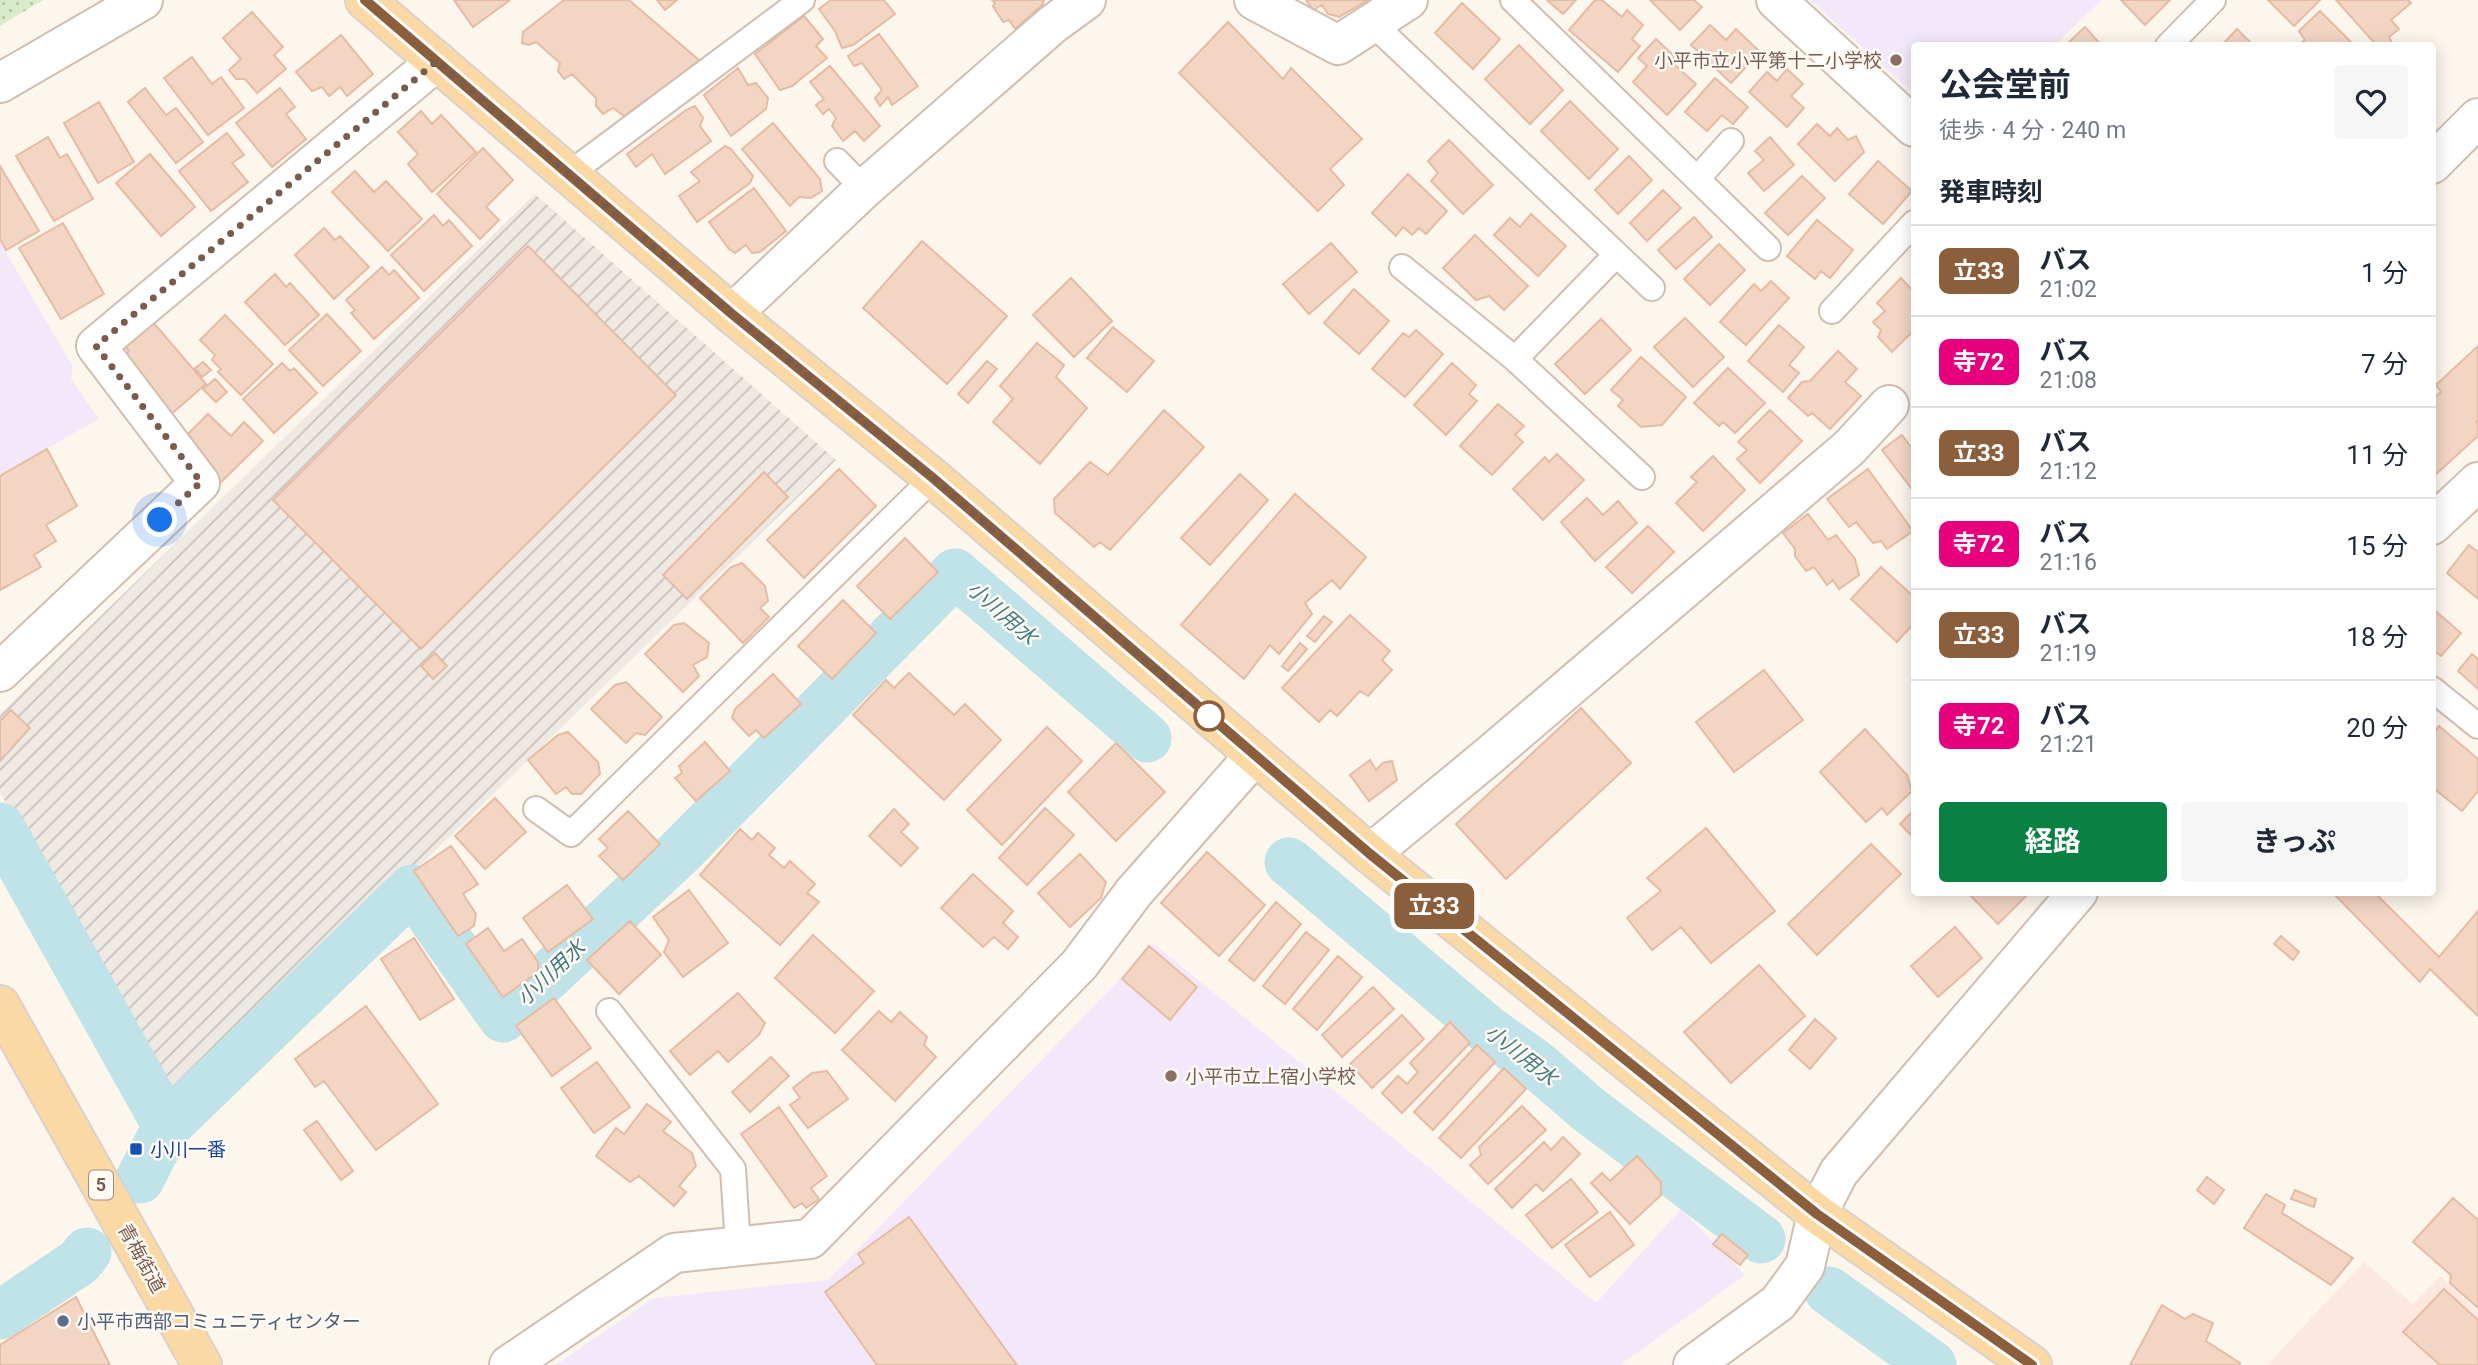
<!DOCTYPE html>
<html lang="ja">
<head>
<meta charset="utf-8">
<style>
	body { margin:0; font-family:Roboto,"Noto Sans JP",sans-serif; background:#f6f6f7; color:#1f2937; height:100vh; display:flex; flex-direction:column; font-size:26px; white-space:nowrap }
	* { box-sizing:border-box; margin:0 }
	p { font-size:23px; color:#747a83 }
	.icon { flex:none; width:38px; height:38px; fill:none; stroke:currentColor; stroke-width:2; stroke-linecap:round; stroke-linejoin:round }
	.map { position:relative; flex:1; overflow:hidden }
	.details { position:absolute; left:1911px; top:42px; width:525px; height:854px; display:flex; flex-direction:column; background:#fff; border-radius:7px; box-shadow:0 4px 18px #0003 }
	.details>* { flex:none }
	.badge { padding:0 14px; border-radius:10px; font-size:24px; line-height:46px }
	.you { position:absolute; width:35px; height:35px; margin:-18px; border:5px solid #fff; border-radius:50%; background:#1a73e8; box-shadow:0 0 0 10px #1a73e833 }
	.map>.badge { position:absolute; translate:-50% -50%; box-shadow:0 0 0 4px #fff }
	h2 { padding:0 28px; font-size:26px; line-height:63px }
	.round { display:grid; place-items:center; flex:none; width:74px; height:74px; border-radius:7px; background:#f6f6f7 }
	.overview { display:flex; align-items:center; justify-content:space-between; height:119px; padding:0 28px }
	h1 { font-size:33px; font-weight:700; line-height:52px }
	.button { display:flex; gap:14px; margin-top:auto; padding:14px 28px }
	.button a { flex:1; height:80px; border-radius:7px; background:#0b8043; color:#fff; font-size:28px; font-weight:700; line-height:80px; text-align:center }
	.button a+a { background:#f6f6f7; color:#1f2937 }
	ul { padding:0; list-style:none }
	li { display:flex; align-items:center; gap:21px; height:91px; padding:0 28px; border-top:2px solid #e0e1e3 }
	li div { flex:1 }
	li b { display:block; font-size:26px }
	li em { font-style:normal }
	li .badge { min-width:77px; font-weight:700; text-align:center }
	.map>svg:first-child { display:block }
	.commercial { fill:#fde8e0 }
	.industrial { fill:url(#industrial-furrows) }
	.education { fill:#f3e8fa }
	.park { fill:url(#park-dots) }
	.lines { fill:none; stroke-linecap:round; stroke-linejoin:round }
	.canal { stroke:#bfe3e8; stroke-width:49 }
	.building { fill:#f3d5c3; stroke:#e6bba3; stroke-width:2 }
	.service-casing { stroke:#d1beb0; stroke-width:28 }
	.minor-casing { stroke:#d1beb0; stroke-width:42 }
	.tertiary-casing { stroke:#d1beb0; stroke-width:42 }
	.primary-casing { stroke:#dad1cd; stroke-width:42 }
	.service { stroke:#fff; stroke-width:24 }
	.minor { stroke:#fff; stroke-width:38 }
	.tertiary { stroke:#fff; stroke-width:38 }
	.primary { stroke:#fbd9a5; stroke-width:38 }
	.line-casing { stroke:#fff; stroke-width:16 }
	.line { stroke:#8b5e3c; stroke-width:10 }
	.walk { stroke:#7a5c4d; stroke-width:7; stroke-dasharray:0 12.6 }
	.education-dot { fill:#8d6e63; stroke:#fffaf3; stroke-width:2.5 }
	.stop-dot { fill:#fff; stroke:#8b5e3c; stroke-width:3.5 }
	.transit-dot { fill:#1a4fb4; stroke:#fffaf3; stroke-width:2.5 }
	.service-dot { fill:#5c6f8a; stroke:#fffaf3; stroke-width:2.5 }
	.labels { text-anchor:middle; stroke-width:5; stroke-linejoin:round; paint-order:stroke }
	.shield { fill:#fffaf3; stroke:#a28b7f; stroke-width:2 }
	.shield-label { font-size:18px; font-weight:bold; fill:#7a5c4d }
	.education-label { font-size:19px; fill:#785e54; stroke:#fffaf3; text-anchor:end }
	.transit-label { font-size:19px; fill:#164399; stroke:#fffaf3; text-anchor:start }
	.street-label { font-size:19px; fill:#7a5c4d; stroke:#fffaf3 }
	.service-label { font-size:19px; fill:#4e5e75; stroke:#fffaf3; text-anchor:start }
	.water-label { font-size:21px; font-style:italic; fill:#437c86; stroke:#fffaf3 }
</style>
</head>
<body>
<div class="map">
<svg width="2478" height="1365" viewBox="0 0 2478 1365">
	<defs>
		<pattern id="industrial-furrows" width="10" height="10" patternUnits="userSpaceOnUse" patternTransform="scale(1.75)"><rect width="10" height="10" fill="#efe9e4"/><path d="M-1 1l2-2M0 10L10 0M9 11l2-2" fill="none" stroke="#c7c0bb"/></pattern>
		<pattern id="park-dots" width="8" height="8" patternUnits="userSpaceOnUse" patternTransform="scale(1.75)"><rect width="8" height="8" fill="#d8ecc9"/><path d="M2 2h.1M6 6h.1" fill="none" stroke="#b4c2a5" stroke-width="1.8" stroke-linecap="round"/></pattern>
	</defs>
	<rect width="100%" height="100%" fill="#fdf6ec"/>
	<!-- commercial -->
	<path class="commercial" d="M2364,1262L2413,1304L2441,1276L2478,1312V1365H2267Z"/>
	<!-- industrial -->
	<path class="industrial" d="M535,194L836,460L169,1110L0,792V714Z"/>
	<!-- education -->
	<path class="education" d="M1810,0H2102L2054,45L1914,46V94Z
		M0,242L73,367L71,379L99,419L0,475Z
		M1154,944L1596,1303L1681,1209L1745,1275L1620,1365H556L653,1298L828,1280Z"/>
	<!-- park -->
	<path class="park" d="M0,0H43L0,26Z"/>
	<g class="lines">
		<!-- canal -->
		<path class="canal" d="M0,827L167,1126L412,889L503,1018L679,853L955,573L1147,738
			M1289,862L1488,1030L1537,1065L1589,1110L1761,1239
			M140,1179L167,1126
			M1829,1291L1932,1365
			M0,1315L79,1262L87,1252"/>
	</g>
	<!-- building -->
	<path class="building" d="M454,0H510L473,27Z
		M564,0H629L700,61L624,116L613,108L603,114L596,106V98L572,74L564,79L558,71L560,63L536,42L529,45L522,43L523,32Z
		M657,0H677L665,10Z
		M831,0H884L895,14L853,45L842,48L835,31L819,9Z
		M992,0H1044L1043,4L1015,29L1009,20L1003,22L993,6L995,3Z
		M1306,0H1368L1339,17L1328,14L1322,5L1313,10Z
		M1547,0H1576L1563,14Z
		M1595,0H1602L1622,17L1627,10L1643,25L1632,39L1640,46L1618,72L1569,30Z
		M1650,0H1694L1702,7L1680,30Z
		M2121,0H2170L2145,25Z
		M2268,0H2320L2294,26Z
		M2336,0H2408L2411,3L2391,20L2399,29L2389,37L2392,43L2377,46Z
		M1462,3L1500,39L1473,69L1435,33Z
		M2320,11L2355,46H2297L2305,40L2299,31Z
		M252,12L283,47L274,55L286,69L257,93L245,79H236L229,70L241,59L223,38Z
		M804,16L823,39L816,46L827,58L792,86L780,90L755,54Z
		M1228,22L1283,79L1291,68L1362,139L1330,169L1344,185L1318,211L1179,73Z
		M1710,25L1726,40L1736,29L1760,52L1731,83L1691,45Z
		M2085,27L2102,46H2065Z
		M2237,29L2254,46H2221Z
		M879,34L918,86L892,105L888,97L880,106L875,98L882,90L862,63L854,66L848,56Z
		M341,35L373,74L347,96L340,87L329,96L322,87L312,91L296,72Z
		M1656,39L1673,55L1674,64L1696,84L1667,115L1633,82L1647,66L1638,58Z
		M1519,45L1563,90L1530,124L1485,79Z
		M192,57L212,84L221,77L244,108L208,135L164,78Z
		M830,66L880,126L864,141L855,131L843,141L832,126L836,118L829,109L823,114L816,105L824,99L810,82Z
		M738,68L748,85L756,83L768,98L766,109L731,136L704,95Z
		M1787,69L1803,84L1791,96L1804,108L1787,127L1749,92L1767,72L1777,81Z
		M1715,78L1748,107L1733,124L1722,115L1707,131L1685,112Z
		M145,88L166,115L176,108L203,142L176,163L128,102Z
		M280,88L295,107L286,114L306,139L272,167L236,123Z
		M1570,101L1618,149L1589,179L1541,131Z
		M99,102L134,162L98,183L64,123Z
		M695,106L703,118L700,126L711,141L665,174L652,154L636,167L627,154L686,110Z
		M421,111L432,124L441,115L476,152L432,192L408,164L418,154L398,132Z
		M773,123L820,179L822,191L811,198L799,197L790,206L742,149Z
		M1817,124L1830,136L1837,128L1848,140L1856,136L1864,152L1835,181L1798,144Z
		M227,133L244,155L232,163L248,182L211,211L179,171Z
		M48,137L60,158L67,154L93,199L54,221L16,156Z
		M1770,137L1794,165L1764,191L1748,173L1764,160L1755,151Z
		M1449,140L1493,185L1463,214L1431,181L1438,173L1428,161Z
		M725,146L731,149L753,176L750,183L697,222L679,196L700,181L691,172Z
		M483,148L513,180L486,207L499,220L480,239L437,194Z
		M150,154L195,207L161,236L116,183Z
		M1629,156L1652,180L1618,214L1595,190Z
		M1878,161L1912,191L1883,224L1849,194Z
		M0,166L39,231L6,250L0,239Z
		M355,171L374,192L386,181L422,219L388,251L332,192Z
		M1408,174L1447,211L1426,234L1419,228L1412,235L1403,227L1396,236L1372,213Z
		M1802,176L1825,198L1788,235L1765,213Z
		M754,188L786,231L760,252L752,253L746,245L735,253L729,249L709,222Z
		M1663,190L1681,208L1647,241L1630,223Z
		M1531,214L1566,246L1538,276L1494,235L1510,218L1520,227Z
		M434,215L443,226L449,220L472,246L424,291L391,255Z
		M1694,217L1712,237L1676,269L1658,250Z
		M1817,220L1853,250L1830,278L1821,271L1815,279L1787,256Z
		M63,223L104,294L61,319L19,248Z
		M324,228L335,240L340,236L369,267L334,299L295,255Z
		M1475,235L1528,286L1504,310L1489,296L1476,300L1443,268Z
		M922,241L1007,316L947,384L863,308Z
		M1331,243L1357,272L1309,314L1283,284Z
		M1719,244L1745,270L1710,305L1684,279Z
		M528,246L676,395L421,649L273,500Z
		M382,267L389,275L394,270L419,298L374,339L351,313L355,310L346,300Z
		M275,274L286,287L290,283L319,315L285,345L245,302Z
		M1071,278L1112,321L1074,357L1033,315Z
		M1901,278L1914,292V330L1892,352L1878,337L1881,330L1873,322L1885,311L1877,303Z
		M1771,281L1789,298L1746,345L1720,322L1754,284L1761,291Z
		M1354,289L1389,321L1359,354L1324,323Z
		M327,314L361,351L323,386L289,350Z
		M225,315L273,364L241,395L218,372L221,369L212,360L215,355L200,340Z
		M1685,318L1724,357L1693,387L1654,347Z
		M1601,319L1631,350L1585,394L1555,364Z
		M152,321L206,384L169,416L120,358L129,351L124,345Z
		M1779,325L1804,347L1789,365L1799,373L1783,392L1748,361Z
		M1113,327L1154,361L1127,392L1087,358Z
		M1416,330L1443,354L1405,397L1372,369L1403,333L1409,337Z
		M1037,343L1064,365L1056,377L1087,408L1040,464L993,422L1013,399L1000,386Z
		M2478,346V420L2476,422L2478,424V436L2435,475L2432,473V400L2441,392L2436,385Z
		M1838,351L1857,369L1845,382L1861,396L1830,429L1812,413L1808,416L1788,398L1802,382L1810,381Z
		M1641,357L1686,397L1662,425L1641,427L1618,406L1623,400L1611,390Z
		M987,361L997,369L968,403L958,394Z
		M203,362L211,370L202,377L195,368Z
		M282,363L290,371L294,368L317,393L274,433L243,399Z
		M1452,363L1476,385L1469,394L1477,401L1446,435L1414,405Z
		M1728,368L1765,403L1735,433L1723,422L1719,426L1694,403Z
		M215,379L227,392L216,402L203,389Z
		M1498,404L1524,426L1515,435L1523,442L1492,475L1460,446Z
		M1164,410L1204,447L1110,550L1100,542L1094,547L1055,513L1054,499L1090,462L1108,475Z
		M1770,410L1802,441L1760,483L1737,459L1747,450L1738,442Z
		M208,414L231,436L244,422L263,441L218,485L178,444Z
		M1902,435L1914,451V492L1882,450Z
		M47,449L77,506L46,525L56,541L34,555L41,567L0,590V476Z
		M1557,454L1584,480L1543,520L1513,489L1545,457L1549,462Z
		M1713,456L1745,490L1703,531L1676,503L1697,482L1691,477Z
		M839,469L876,506L804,578L767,540Z
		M1868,469L1913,531L1887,549L1881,541L1873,543L1856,522L1849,527L1827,499Z
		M764,472L788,497L687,599L663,575Z
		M1240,474L1268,500L1210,565L1181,538Z
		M1295,494L1366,557L1340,589L1332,580L1305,603L1312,614L1279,654L1270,645L1244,679L1181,625Z
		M1587,498L1603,515L1618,501L1637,523L1595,561L1561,522Z
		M1808,514L1828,540L1836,535L1855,559L1859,575L1839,589L1833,580L1827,585L1814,567L1806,571L1795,556V549L1783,533Z
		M1648,526L1674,552L1632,593L1606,567Z
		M905,538L938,572L890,619L857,586Z
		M2469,545L2478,552V599L2447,573Z
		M742,563L765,586L768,601L760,608L769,617L743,643L700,598L731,567Z
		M1881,567L1914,597V623L1897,642L1851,599Z
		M843,600L876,633L832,679L798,646Z
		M2432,608L2461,633L2441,656L2432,649Z
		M1350,615L1390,651L1382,660L1392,670L1368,696L1360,691L1337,716L1330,710L1319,722L1282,688Z
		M1324,616L1332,622L1315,642L1307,636Z
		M684,623L709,643L707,657L693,665L699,676L683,692L645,654L674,625Z
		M1300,643L1307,649L1288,671L1282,666Z
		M435,653L447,666L433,679L421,666Z
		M2472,654L2478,659V689L2458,671Z
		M1764,670L1803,720L1734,772L1696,722Z
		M909,673L954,715L965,704L1001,740L944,800L853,715L886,680L894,688Z
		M773,674L801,704L764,738L756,730L749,736L732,718L735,709Z
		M626,682L662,717L645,735L636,733L626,743L591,709L615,685Z
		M1581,708L1631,763L1506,879L1456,824Z
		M11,710L30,728L0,761V721Z
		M2439,726L2478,759V791L2462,811L2432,787V734Z
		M1047,727L1082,761L1002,845L967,810Z
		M1865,729L1907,775L1912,791L1887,815L1882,808L1866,822L1820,772Z
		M568,732L598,762L600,774L581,794H572L566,787L556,794L528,760L558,735Z
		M705,742L730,771L696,801L675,778L682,773L679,766Z
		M1116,743L1165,792L1116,841L1068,792Z
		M1370,760L1376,770L1383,763L1392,761L1397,780L1369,801L1350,775Z
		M495,798L526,832L485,869L455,836Z
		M1045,808L1074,835L1027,885L999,858Z
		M894,809L909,824L901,832L918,848L901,866L869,836Z
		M1914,810V838L1900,824Z
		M628,811L660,844L623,880L599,856L608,848L599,839Z
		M1706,828L1775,911L1711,963L1681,927L1652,950L1627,918L1661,891L1647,878Z
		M740,829L752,840L758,833L775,848L769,855L784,868L790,861L815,884L807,893L819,902L780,945L700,875Z
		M1871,844L1901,874L1817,955L1788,924Z
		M451,846L478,884L463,894L476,914L474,926L458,936L414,871Z
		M1207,852L1265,905L1219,956L1161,903Z
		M1080,854L1106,882L1101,898L1070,927L1038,893Z
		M973,874L1013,911L1003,923L1018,937L1008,949L994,937L983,947L941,908Z
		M567,885L593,919L548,952L523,918Z
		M689,890L728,943L683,977L664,952L669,940L653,917Z
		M1967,892H2030L1998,924Z
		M2332,892H2374L2439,957L2478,911V1016L2430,969L2420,982Z
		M1276,902L1301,924L1254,981L1229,960Z
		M630,921L661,955L619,994L587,960Z
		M1955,927L1982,958L1938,997L1911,966Z
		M488,928L504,951L522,939L538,962V972L503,997L466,944Z
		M1306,932L1329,950L1285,1004L1263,986Z
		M813,935L874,991L835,1033L775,978Z
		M2281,936L2299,952L2293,960L2274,944Z
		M414,938L454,999L420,1020L381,959Z
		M1149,946L1197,987L1170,1020L1122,979Z
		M1338,956L1362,977L1317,1030L1293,1009Z
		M1759,965L1805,1016L1731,1083L1684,1032Z
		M1373,987L1394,1009L1342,1057L1322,1035Z
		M738,993L765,1023L759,1035L728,1062L718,1051L690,1075L670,1051Z
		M554,998L591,1048L552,1076L516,1026Z
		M366,1006L438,1104L376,1150L324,1081L315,1087L295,1059Z
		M879,1011L891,1022L900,1012L927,1037L924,1045L936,1057L895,1101L842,1050Z
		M1402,1015L1424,1039L1372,1088L1350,1064Z
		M1815,1019L1836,1038L1810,1069L1789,1050Z
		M1450,1022L1470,1043L1402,1113L1382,1093L1398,1076L1407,1084L1418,1072L1410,1063Z
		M1477,1045L1495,1062L1433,1130L1414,1112Z
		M771,1057L789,1076L750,1112L732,1092Z
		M597,1062L630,1107L594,1133L561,1088Z
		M1504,1068L1526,1089L1461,1158L1439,1138Z
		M827,1071L848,1099L808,1128L790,1105L800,1098L793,1088L812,1073Z
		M647,1104L671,1122L663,1131L692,1153L696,1166L679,1186L686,1192L674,1206L639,1176L630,1182L596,1156L616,1128L624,1134Z
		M1522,1106L1546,1130L1488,1184L1470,1165L1481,1155L1479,1147Z
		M779,1107L827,1176L811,1188L819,1199L806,1208L802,1203L794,1208L741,1134Z
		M317,1121L353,1171L341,1180L304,1130Z
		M1563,1137L1580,1154L1543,1191L1536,1184L1512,1208L1495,1189L1544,1142L1551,1150Z
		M1637,1156L1661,1182V1195L1630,1224L1591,1183L1602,1173L1610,1181Z
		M2207,1177L2224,1190L2214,1204L2197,1190Z
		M1571,1179L1598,1212L1552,1248L1526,1215Z
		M2295,1190L2316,1199L2314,1207L2291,1199Z
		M2266,1194L2285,1205L2282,1213L2353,1258L2331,1285L2244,1228Z
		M2453,1198L2478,1220V1308L2450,1283L2451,1275L2413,1242Z
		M1610,1212L1634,1245L1590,1277L1565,1245Z
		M909,1217L1017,1365H877L825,1292L864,1263L858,1254Z
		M1722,1234L1748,1255L1740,1265L1713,1244Z
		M2444,1289L2478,1320V1365H2440L2403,1332Z
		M76,1297L110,1365H0V1345Z
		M2162,1305L2185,1319L2193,1314L2213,1323L2206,1341L2240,1363L2239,1365H2130Z"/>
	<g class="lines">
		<defs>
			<path id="service" d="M1513,0L1768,248
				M1372,23L1652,288
				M2168,46L2213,0
				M837,161L864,189
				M569,174L802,0
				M1697,179L1731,141
				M1402,267L1515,359L1642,477
				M1832,311L1914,223
				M1515,359L1616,255
				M2432,689L2478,726
				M536,809L571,834L933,478
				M609,1011L733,1169L738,1246"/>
			<path id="minor" d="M1254,0L1338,45L1408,0
				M1776,0L1914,127
				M2432,164L2478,118
				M732,314L864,189L1053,24L1086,0
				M2432,525L2478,482
				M0,672L200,483L96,346L437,61
				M1370,854L1490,755L1849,448L1889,405
				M1817,1214L1839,1172L2078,892
				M509,1365L674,1253L810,1239L1079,965L1134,892L1255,755"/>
			<path id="tertiary" d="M0,83L143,0
				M1693,1365L1778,1303L1805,1266L1817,1214"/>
			<path id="primary" d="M365,0L732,314L933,478L1370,854L1817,1214L2032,1365
				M0,1005L202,1365"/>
		</defs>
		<!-- service casing -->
		<use href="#service" class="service-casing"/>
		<!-- minor casing -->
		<use href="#minor" class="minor-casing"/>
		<!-- tertiary casing -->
		<use href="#tertiary" class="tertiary-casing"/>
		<!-- primary casing -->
		<use href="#primary" class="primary-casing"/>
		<!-- service -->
		<use href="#service" class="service"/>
		<!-- minor -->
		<use href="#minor" class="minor"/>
		<!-- tertiary -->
		<use href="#tertiary" class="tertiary"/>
		<!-- primary -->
		<use href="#primary" class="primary"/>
	</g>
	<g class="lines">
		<defs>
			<path id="line" d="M365,0L732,314L933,478L1370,854L1817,1214L2032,1365"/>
		</defs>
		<!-- line casing -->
		<use href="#line" class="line-casing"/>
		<!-- line -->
		<use href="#line" class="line"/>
		<!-- walk -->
		<path class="walk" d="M160,520L201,482L96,346L437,61L732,314L933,478L1214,720L1209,716"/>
	</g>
	<!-- markers -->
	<g class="education-dot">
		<circle cx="1896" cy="60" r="7"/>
		<circle cx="1171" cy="1076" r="7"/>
	</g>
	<circle class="stop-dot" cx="1209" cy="716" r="14"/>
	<rect class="transit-dot" x="129" y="1142" width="14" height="14" rx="3.5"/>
	<circle class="service-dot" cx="63" cy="1321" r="7"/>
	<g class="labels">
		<!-- shield labels -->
		<rect class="shield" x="89" y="1170.5" width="24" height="29" rx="5"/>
		<g class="shield-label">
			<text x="101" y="1191">5</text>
		</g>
		<!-- education labels -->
		<g class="education-label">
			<text x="1882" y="67">小平市立小平第十二小学校</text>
			<text x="1185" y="1083" text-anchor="start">小平市立上宿小学校</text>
		</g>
		<!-- transit labels -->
		<g class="transit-label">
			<text x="150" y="1156">小川一番</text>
		</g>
		<!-- street labels -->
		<g class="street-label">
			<text transform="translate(142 1258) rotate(61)" y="7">青梅街道</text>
		</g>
		<!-- service labels -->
		<g class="service-label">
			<text x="77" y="1328">小平市西部コミュニティセンター</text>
		</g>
		<!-- water labels -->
		<g class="water-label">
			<text transform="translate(1002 613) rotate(41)" y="7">小川用水</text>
			<text transform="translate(551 973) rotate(-43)" y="7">小川用水</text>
			<text transform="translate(1521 1055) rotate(38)" y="7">小川用水</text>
		</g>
	</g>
</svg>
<div class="you" style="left:160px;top:520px"></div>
<b class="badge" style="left:1434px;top:906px;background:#8b5e3c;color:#fff">立33</b>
<section class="details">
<div class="overview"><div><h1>公会堂前</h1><p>徒歩 · 4 分 · 240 m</p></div><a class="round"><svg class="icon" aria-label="heart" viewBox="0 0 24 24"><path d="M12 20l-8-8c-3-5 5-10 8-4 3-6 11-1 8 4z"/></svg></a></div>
<h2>発車時刻</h2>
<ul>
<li><span class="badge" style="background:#8b5e3c;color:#fff">立33</span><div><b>バス</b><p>21:02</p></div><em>1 分</em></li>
<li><span class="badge" style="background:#e6007e;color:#fff">寺72</span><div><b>バス</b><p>21:08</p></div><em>7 分</em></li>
<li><span class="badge" style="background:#8b5e3c;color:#fff">立33</span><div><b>バス</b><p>21:12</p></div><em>11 分</em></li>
<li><span class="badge" style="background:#e6007e;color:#fff">寺72</span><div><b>バス</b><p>21:16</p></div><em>15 分</em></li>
<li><span class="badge" style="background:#8b5e3c;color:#fff">立33</span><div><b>バス</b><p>21:19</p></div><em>18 分</em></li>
<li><span class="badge" style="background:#e6007e;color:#fff">寺72</span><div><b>バス</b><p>21:21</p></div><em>20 分</em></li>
</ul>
<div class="button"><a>経路</a><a>きっぷ</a></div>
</section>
</div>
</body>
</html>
